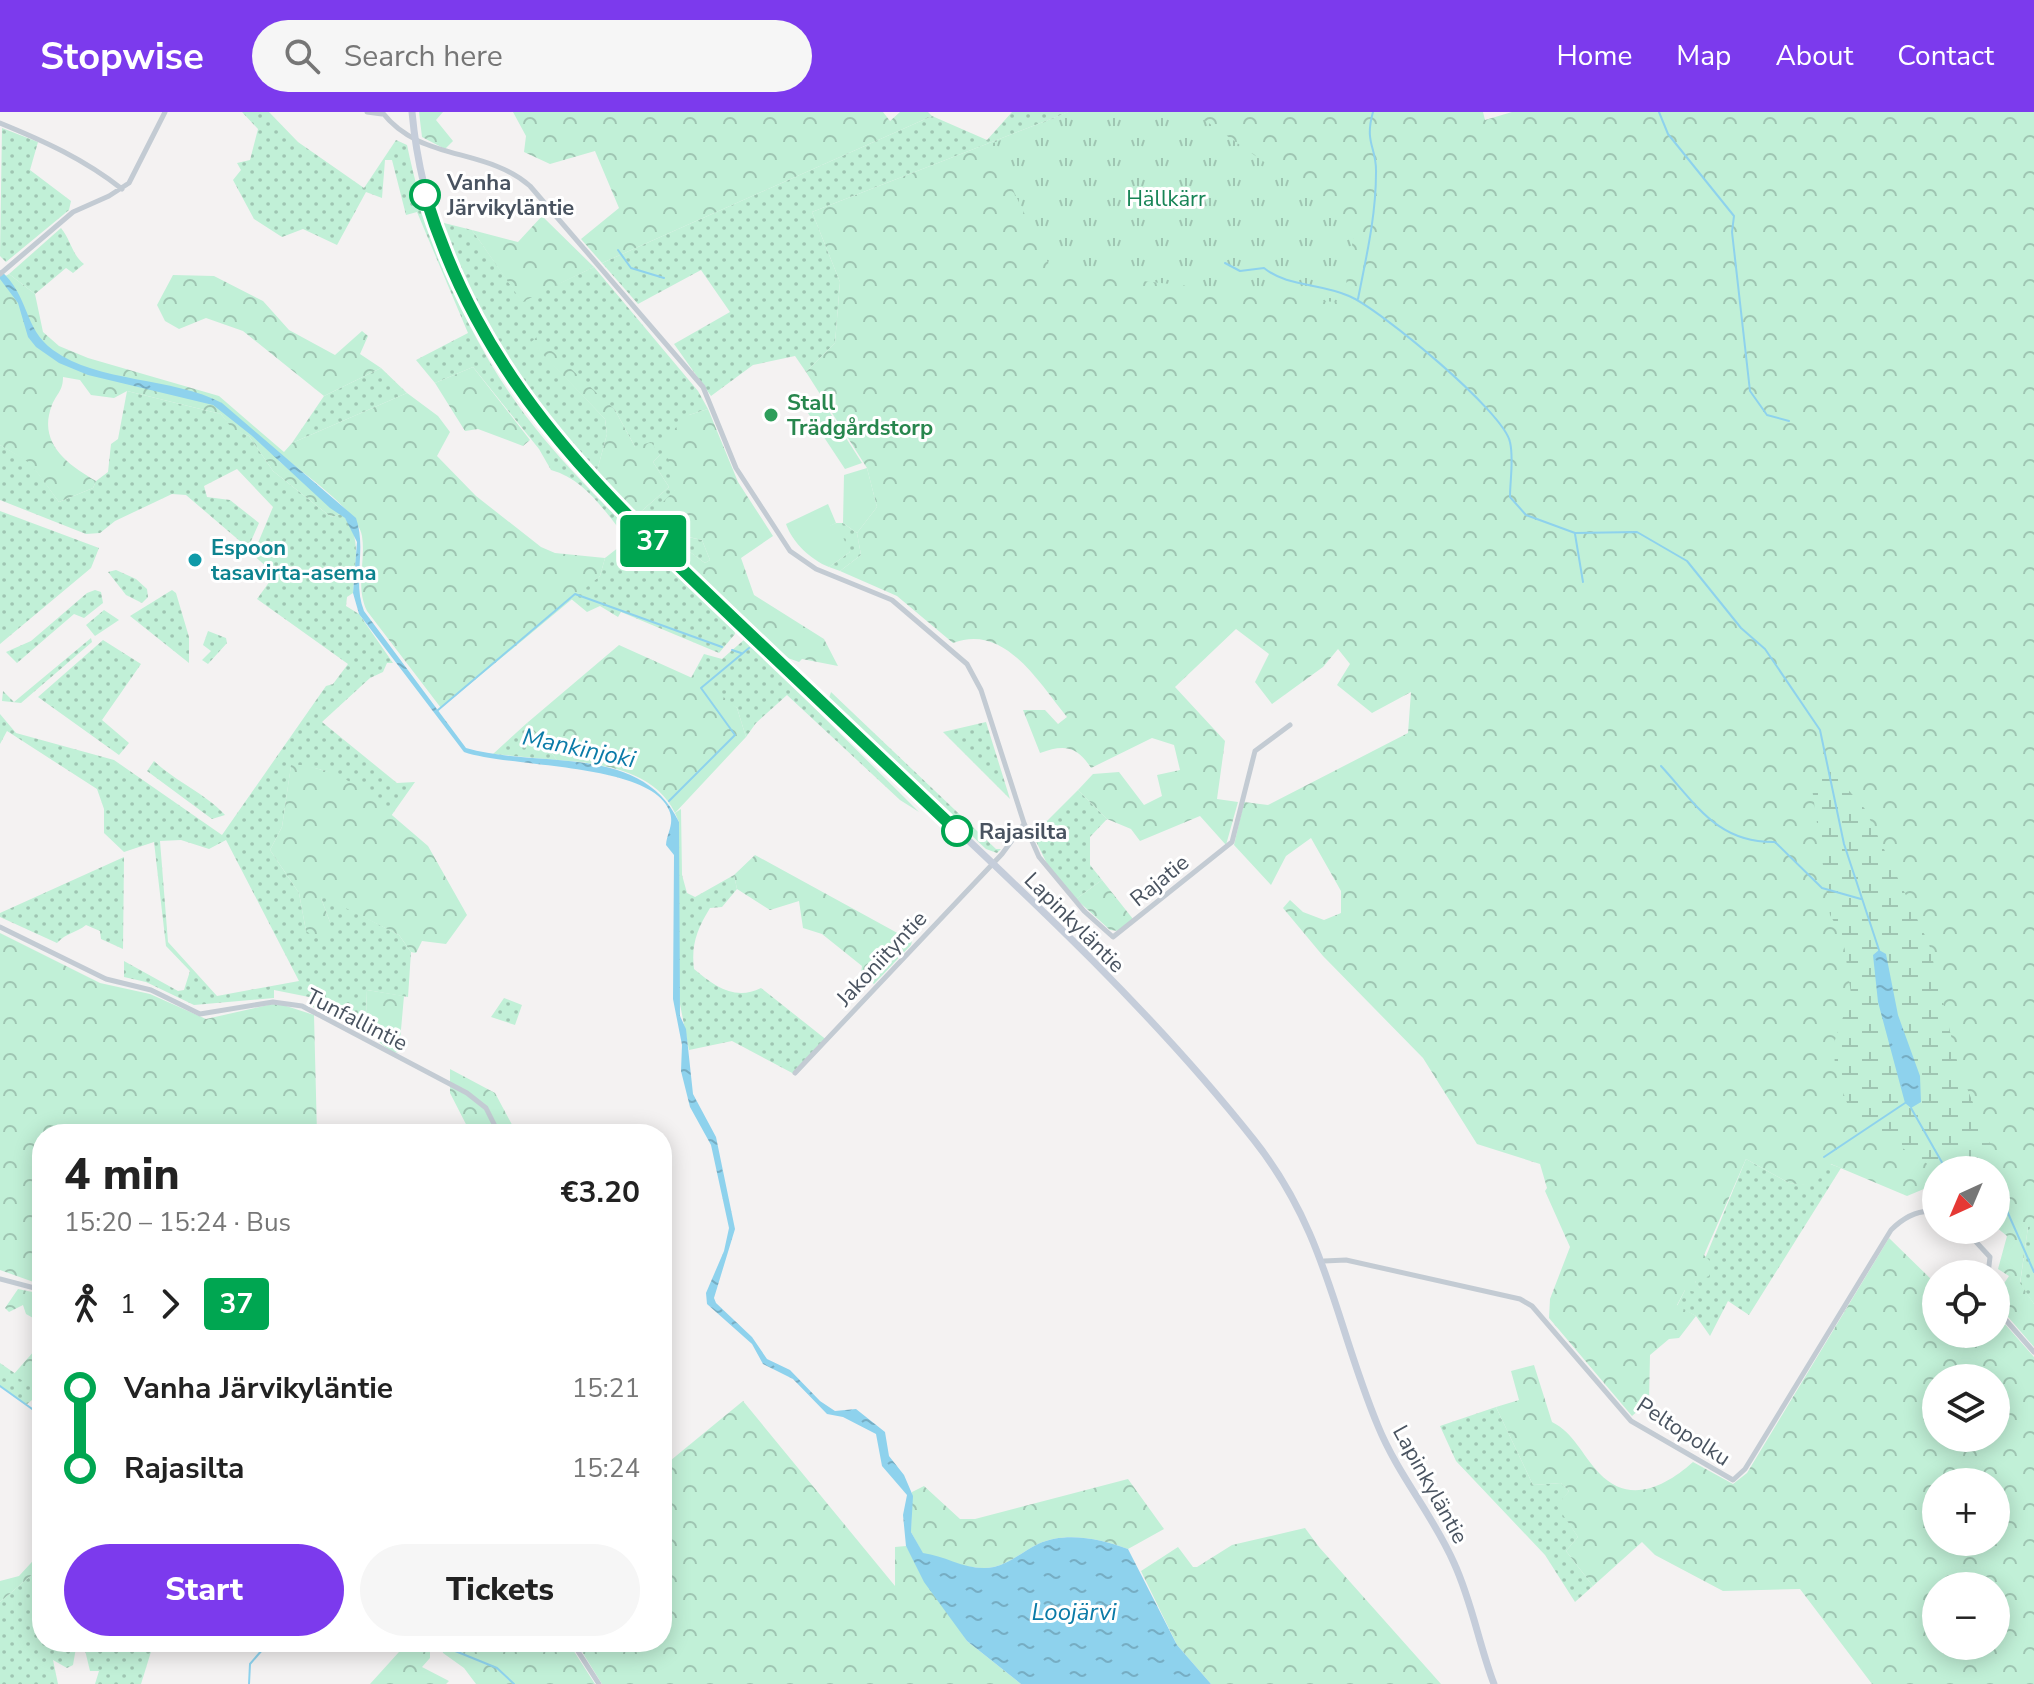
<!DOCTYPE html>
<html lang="en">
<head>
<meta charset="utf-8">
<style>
	body { margin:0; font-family:"Nunito Sans",sans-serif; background:#f6f6f6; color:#222; height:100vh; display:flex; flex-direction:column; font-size:30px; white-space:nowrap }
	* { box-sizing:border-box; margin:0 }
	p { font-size:26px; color:#767676 }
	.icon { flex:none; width:44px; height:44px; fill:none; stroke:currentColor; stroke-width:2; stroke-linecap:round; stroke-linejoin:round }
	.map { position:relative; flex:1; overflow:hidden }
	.drawer { position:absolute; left:32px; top:1012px; width:640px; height:528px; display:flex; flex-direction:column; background:#fff; border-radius:32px; box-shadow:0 4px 20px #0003 }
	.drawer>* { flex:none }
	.badge { padding:0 16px; border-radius:6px; font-size:28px; line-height:52px }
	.needle { width:52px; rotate:224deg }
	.tools { position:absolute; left:1922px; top:1044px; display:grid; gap:16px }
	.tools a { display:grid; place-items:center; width:88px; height:88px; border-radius:50%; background:#fff; box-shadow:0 4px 20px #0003; font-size:40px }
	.map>.badge { position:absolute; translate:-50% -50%; box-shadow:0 0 0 4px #fff }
	.legs { display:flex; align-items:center; gap:12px; height:88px; padding:0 32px; font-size:26px }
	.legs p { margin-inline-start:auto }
	.headline { display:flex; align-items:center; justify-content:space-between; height:136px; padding:0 32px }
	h1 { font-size:44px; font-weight:800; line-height:60px }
	.cta { display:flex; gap:16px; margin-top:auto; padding:16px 32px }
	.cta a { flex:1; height:92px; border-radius:48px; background:#7c3aed; color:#fff; font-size:32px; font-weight:800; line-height:92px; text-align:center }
	.cta a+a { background:#f6f6f6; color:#222 }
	ul { padding:0 32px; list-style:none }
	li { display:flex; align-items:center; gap:28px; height:80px; font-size:30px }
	li i { display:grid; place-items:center; width:12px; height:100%; margin:0 10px; background:currentColor }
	li i::after { content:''; width:20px; height:20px; margin:-10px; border:6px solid; border-radius:50%; background:#fff }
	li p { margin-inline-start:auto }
	li:first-child i { background:linear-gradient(#0000 50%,currentColor 0) }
	li:last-child i { background:linear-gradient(currentColor 50%,#0000 0) }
	header { display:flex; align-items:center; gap:48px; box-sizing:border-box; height:112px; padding:0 40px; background:#7c3aed; color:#fff }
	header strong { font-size:38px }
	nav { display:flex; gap:44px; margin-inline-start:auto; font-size:28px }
	.search { width:560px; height:72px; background:#f6f6f6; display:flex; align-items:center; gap:20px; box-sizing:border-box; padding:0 28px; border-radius:44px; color:#767676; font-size:30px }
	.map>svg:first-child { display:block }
	.grass { fill:url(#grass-dots); fill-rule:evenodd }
	.forest { fill:url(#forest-crowns); fill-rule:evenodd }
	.wetland { fill:url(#wetland-marsh) }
	.park { fill:url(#park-tufts) }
	.pitch { fill:#c1f0d7 }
	.water { fill:url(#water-ripples) }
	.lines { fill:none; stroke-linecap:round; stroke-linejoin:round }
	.stream { stroke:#8ed2ed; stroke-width:2 }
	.minor { stroke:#c3cbd3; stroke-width:5 }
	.secondary { stroke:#c5cdda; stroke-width:7 }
	.line-1-casing { stroke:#fff; stroke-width:18 }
	.line-1 { stroke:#00a651; stroke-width:12 }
	.stop-1-dot { fill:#fff; stroke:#00a651; stroke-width:4 }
	.leisure-dot { fill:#2e9e5b; stroke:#fff; stroke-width:3 }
	.culture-dot { fill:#0f9aa8; stroke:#fff; stroke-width:3 }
	.labels { text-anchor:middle; stroke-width:6; stroke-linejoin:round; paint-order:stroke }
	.stop-label { font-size:22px; font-weight:bold; fill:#495360; stroke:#fff; text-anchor:start }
	.park-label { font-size:22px; fill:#178456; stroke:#fff }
	.leisure-label { font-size:22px; font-weight:bold; fill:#27864d; stroke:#fff; text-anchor:start }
	.culture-label { font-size:22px; font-weight:bold; fill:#0d838f; stroke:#fff; text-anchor:start }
	.street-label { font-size:22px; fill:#495360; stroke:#fff }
	.water-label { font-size:24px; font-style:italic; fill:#0b7ba8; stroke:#fff }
</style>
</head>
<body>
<header>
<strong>Stopwise</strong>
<div class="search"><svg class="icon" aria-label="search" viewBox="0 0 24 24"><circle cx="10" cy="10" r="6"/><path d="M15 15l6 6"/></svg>Search here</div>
<nav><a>Home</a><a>Map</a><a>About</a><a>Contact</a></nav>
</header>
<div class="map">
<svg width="2034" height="1572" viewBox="0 0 2034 1572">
	<defs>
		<pattern id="grass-dots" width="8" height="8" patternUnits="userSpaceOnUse" patternTransform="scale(2)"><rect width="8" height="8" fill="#c1f0d7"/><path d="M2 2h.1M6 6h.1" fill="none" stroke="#9fc5b2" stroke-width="1.8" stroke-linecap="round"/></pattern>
		<pattern id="forest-crowns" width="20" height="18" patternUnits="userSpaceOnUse" patternTransform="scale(2)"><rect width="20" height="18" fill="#c1f0d7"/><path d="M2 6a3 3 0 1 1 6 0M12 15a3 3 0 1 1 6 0" fill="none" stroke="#9fc5b2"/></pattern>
		<pattern id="wetland-marsh" width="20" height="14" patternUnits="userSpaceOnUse" patternTransform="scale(2)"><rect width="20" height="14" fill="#c1f0d7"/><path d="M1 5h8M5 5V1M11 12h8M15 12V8" fill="none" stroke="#9fc5b2"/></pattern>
		<pattern id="park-tufts" width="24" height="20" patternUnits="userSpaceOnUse" patternTransform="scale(2)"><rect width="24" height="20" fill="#c1f0d7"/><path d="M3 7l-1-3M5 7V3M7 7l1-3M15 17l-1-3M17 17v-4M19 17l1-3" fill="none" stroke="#9fc5b2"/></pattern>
		<pattern id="water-ripples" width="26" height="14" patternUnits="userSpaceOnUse" patternTransform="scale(2)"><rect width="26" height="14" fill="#8ed2ed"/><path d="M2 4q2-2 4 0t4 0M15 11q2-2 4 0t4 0" fill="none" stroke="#76adc3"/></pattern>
	</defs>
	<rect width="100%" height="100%" fill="#f4f2f2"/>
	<!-- grass -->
	<path class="grass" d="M242,0H269L298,30L364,76L396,28L407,33C429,139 475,245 545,328C601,395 671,455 734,516L735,522L719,541L621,500L618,505L600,494L587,500L570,486L600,464L605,446L619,435L621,419C600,393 583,367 551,358L539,337L473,255L435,271L416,248L468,221L417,100L406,103L392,48H385L382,86L366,80L337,133L303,117L282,125L254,107L233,68L241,58L237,51L250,48L258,17Z
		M1012,0H1069L812,100L840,170L835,231L806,260L795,244L753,253L711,284L674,232L730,200L701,158L638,192L602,151L932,4L987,28Z
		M2,16L38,30L30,58L71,89L69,98L6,150L0,144Z
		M440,110L472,118L522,189L594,155L698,279L708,297L689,303L671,399L688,425L702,428L710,448L705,451L661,419L656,423L637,403L669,375L653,350L660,343L635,335L615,298L532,230L605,307L607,322L597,359L557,314L491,224Z
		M61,116C71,128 72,143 84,152L73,161L66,156L35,182L9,162Z
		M381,256L407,281L292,331L324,284Z
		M127,279L221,302L233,317L249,324L273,359L331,405L341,402C364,422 354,454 353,481L347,485L346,494L359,502L393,551H387L383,560L370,566L322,610L397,671L415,670L391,704C363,678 332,652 291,654L282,715L270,738L299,781L306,819L330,810L321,786L324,784L399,823L411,840L408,885L367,878L366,904L354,900L349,912L313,895L309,885L274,878V886L194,893L146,870L124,865V849L178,879L184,878L190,859L166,834L154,730L124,740L104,721V697L97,677L7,619L0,632V602L16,621L114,648L222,723L326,574L333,572L348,552L257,487L275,462L253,443L273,395L237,357L204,374L207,385L230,388L259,411L248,436L186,383L172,382L115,409L100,421L86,422L0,388V333L30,350L59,390L93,376L96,369L108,360L111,332L118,327ZM181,728L209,737L226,728L299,869L217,884L168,830L160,729Z
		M0,399L99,436L91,456L0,532Z
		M836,411H843L857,421L861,443L840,459L829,455L850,440L829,414Z
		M116,458L136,467L147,477L148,485L142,491L126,483L108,460Z
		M95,478L101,480L103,491L84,506L74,502L17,551L6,540L31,529L87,481Z
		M172,478L176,481L189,525V551L130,504Z
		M104,498L119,508L95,524L86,513Z
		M208,519L226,526L227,531L208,552L202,548L211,539L203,533Z
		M91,526L92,530L21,591L2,589L3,579L14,590Z
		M745,527L919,700L900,688L787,583L756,611L746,625L737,596L691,566L704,542L722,547Z
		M103,528L141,552L102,608L129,631L119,643L38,585Z
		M831,580L996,737H1001L997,741L986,737L828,589Z
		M986,610L1010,687L943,620Z
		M527,611L557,648L493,642Z
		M154,649C176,670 205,681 225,703L212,707L147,659Z
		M1078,678L1107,707L1090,725V753L1102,768L1076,787L1051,760L1033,723Z
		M681,697L682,763L687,781L695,785L734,763L737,777L722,795L710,796C697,817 691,833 694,857C714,874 735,889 761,876L828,929L796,963L732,929L689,938L679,887V710L675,701Z
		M124,745L123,837L101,827L100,819L86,813C76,821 66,821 57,831L0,805V801Z
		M504,886L522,893L515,913L491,905Z
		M1746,1047L1789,1071L1813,1073L1830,1052L1841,1056L1749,1203L1728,1189L1710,1224L1696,1204L1677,1194L1685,1178L1700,1176L1695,1171Z
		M2033,1110L2034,1112V1192L2020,1172L2028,1115Z
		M0,1251L42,1280V1295L32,1288L26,1293L0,1274Z
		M1496,1295L1533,1373L1561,1371L1569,1379L1558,1394L1578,1425L1566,1439L1593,1474L1575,1490L1545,1443L1456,1349L1440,1314Z
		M42,1454V1530H77L73,1553L67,1556L53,1548L58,1572H0V1490Z
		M83,1530H154L141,1572H95L99,1559H90Z"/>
	<!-- forest -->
	<path class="forest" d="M419,0H443L436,8L453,29L445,37L422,25Z
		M513,0H883L890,9L900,0H928L932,4L602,151L581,127L619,96L595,39L550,52L524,40L526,24Z
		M1069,0H1483L1485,8L1512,0H2034V1112L2028,1115L2020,1171L2034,1192V1235L1996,1191V1183L2009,1164L1998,1157L2007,1124L1996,1115V1058H1936V1072L1907,1084L1831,1052L1813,1074L1789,1071L1746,1047L1704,1143L1712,1151L1709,1164L1695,1170L1700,1176L1696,1180L1685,1178L1677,1193L1696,1204L1679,1226L1669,1227L1650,1243L1649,1289L1632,1304L1549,1206L1550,1187L1570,1135L1545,1079L1547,1076L1540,1052L1477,1032L1423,946L1323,844L1283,796L1290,788L1303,800L1324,808L1341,801V779L1311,726L1286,744L1271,773L1234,733L1244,690L1268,693L1408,621L1411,580L1372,601L1337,573L1350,552L1338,537L1323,555L1272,592L1255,570L1269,542L1236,517L1175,575L1225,629L1217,687L1238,690L1226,733L1200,704L1140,729L1131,717L1107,707L1078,678L1093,662L1119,660L1144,693L1162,684L1157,663L1180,658L1174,633L1152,626L1091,656C1077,634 1064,632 1040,641L1023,598H1045L1058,612L1067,605C1038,570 1005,511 953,531L897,484L840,459L861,443L857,421L877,395L867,356L806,260L835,231L840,170L812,100Z
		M542,104L594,155L522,190L472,118L518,130Z
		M9,162L35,182L43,220L59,234L88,246L219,284L284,340L292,331L407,281L438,304L450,320L437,344L476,384L541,435L555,441L605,446L600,464L441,596L367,499C355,474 366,450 362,424C358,398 303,362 283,344L279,349L341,402L331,405L273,359L249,324L233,318L221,302L127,279L114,286L91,283L80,268L63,265C63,279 57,281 52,293C37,331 68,353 96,369L93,376L59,390L30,351L0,333V167Z
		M173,163L214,164L263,189L289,218L335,243L362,219L368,224L360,242L381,256L324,284L243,219L206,206L179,217L165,209L157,193Z
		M537,225L615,298L635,335L651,330L660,343L653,350L669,375L637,403L597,359L607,322L605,307L531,230Z
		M473,255L530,328L523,334L478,317L465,319L435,271Z
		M708,297L738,370L773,424L741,446L754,483L824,527L838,554L802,547L799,550L785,545L656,423L660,418L705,451L710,448L702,428L689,425L671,399L656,415L647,406L675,378L664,327L689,303Z
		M619,533L710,574L737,596L746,625L675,701C655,658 599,651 557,648L527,611Z
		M291,653H304L333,661L358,674L428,734L467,803L446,832L422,829L416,841L411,840L399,823L324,785L321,786L330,810L329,826H316L306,819L299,781L270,738L282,715Z
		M755,743L912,829L911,833L874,872L861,861L862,854L822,822L803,816L799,789L770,798L737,777L734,763Z
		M1102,768L1133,807L1118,819L1110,818L1076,787Z
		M0,821L100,871L150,882L206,907L277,891L314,903L317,1022H42V1173L0,1158Z
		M367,878L404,884L399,940L393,941L379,930L375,922L350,908L354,900L366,904Z
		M450,957L495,981L517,1022H471L450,981Z
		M1889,1126L1936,1172V1222H1996V1202L2034,1245V1572H1872L1800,1477L1723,1479L1655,1443L1642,1430L1593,1474L1566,1439L1578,1425L1557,1394L1569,1379L1561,1371L1533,1373L1496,1295L1519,1288L1511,1259L1534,1253L1552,1310C1574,1321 1582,1343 1599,1361C1629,1393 1665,1375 1693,1350L1733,1372L1747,1361ZM1936,1266H1996V1326H1936ZM1936,1370H1996V1430H1936ZM1936,1474H1996V1534H1936Z
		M18,1177L42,1182V1211L26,1202L23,1193L9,1200L5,1196Z
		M42,1230V1280L13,1263Z
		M743,1289L895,1474V1435L906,1434L967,1529L1021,1572H602L576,1530H662V1351L665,1353Z
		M1128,1367L1164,1417L1128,1437C1101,1427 1066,1419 1038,1432C1023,1439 1011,1451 994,1455C968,1460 947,1446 923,1442L911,1420L912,1380L924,1374L960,1407H975Z
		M1305,1416L1319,1435L1441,1572H1211L1177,1533L1141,1459L1178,1435L1193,1455H1197L1232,1433Z
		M42,1439V1454L0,1490V1469L19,1464Z
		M408,1530H430V1546L422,1555L449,1569L446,1572H370Z
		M441,1530H568L595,1572H476L464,1556L443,1541Z"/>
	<!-- wetland -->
	<path class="wetland" d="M1830,657L1865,697L1929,832L1959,957L1995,1044L1953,1058H1937L1852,1004L1835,959L1834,931L1851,882L1843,825L1830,803L1810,662Z"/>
	<!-- park -->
	<path class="park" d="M1069,0H1193L1355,114L1343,191L1052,159L991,32Z"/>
	<!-- pitch -->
	<path class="pitch" d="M820,285L862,351L845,357L804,295Z
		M867,356L877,395L857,421L843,411L844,363Z
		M828,392L836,411L830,414L839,417L850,440L829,455C811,448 792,430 786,412Z"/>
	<!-- water -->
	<path class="water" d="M0,158C30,184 23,216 53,238C98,271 173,265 222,291L356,406C367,437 352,469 364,499L466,636C537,657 641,630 679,710L680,904L686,917L693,982L716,1025L735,1117L714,1186L716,1191L752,1225L767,1247L790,1258L820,1289L835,1299L856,1297L885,1320L889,1344L904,1363L913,1384L911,1420L923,1441C947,1444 967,1460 994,1455C1011,1451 1023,1439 1038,1432C1066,1419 1101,1427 1128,1437L1177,1533L1211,1572H1021L967,1529L924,1470L906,1434L903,1403L907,1383L882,1354L876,1322L843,1305L827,1302L793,1267L763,1252L752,1232L707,1192L706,1181L724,1139L729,1116L711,1033L690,995L681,959L682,933L673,887L674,743L666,733C667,720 675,712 669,698C649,650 509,656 464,640L359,502L353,481L357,430L345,406L330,396L251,323L213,293L88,263L59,251L36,235L28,225L18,191L0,167Z
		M1879,838L1886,842L1898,903L1920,964L1921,990L1911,996L1905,991L1878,890L1873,843Z"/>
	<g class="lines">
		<!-- stream -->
		<path class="stream" d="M1659,0L1668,22L1734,104L1732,120L1750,279L1767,303L1789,309
			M618,138L631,156L664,166
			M1225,151L1240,159L1264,156C1287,175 1321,171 1349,184C1380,197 1504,300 1510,330C1514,347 1510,368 1510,385L1526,403L1575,421L1637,420L1687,449L1741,516L1765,537L1820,618L1844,732L1879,838
			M1358,187C1366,146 1376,104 1376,61C1377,35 1364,32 1373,0
			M1575,422L1583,470
			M732,538L741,541
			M438,598L575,482L722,535
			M1661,654C1696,692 1717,731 1775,730L1822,776L1861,787
			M669,689L735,623L701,576L749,536
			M1911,996L1944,1054L1951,1058
			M1824,1045L1905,991
			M1971,1058L1986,1051L1989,1058
			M1996,1074L2034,1160
			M0,1274L42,1304
			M438,1532L497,1556L514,1572
			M249,1572L250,1552L269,1530"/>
		<!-- minor -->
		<path class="minor" d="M367,0L382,2
			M382,0C420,50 486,35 530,74L703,275L736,356L790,439L816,457L892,488L967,552L981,578L1024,711L1039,745L1084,799L1113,825L1232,730L1255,639L1290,613
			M0,11C44,29 84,47 122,77
			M0,162L73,100L109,84L129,71L165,0
			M0,815L106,867L151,878L200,902L273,890L302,894L467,981L486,996L499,1022
			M795,961L1002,742L1024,712
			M1965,1118L1990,1145L1988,1162
			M1324,1149L1346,1148L1520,1187L1532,1194L1631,1309L1733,1368L1745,1357L1891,1118C1903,1106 1919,1097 1936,1100
			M0,1167L42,1178
			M1996,1197L2034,1240
			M572,1530L599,1572"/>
		<!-- secondary -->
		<path class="secondary" d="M412,0C435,254 641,418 813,582C963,726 1125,865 1254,1028C1327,1120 1335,1211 1378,1314C1398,1363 1433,1403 1454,1451C1472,1490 1479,1533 1494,1572"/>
	</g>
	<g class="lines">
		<defs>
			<path id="line-1" d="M425,83C483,271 594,373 732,505C807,576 882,648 957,719"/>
		</defs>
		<!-- line-1 casing -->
		<use href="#line-1" class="line-1-casing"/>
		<!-- line-1 -->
		<use href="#line-1" class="line-1"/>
	</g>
	<!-- markers -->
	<g class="stop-1-dot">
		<circle cx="425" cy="83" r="14"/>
		<circle cx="957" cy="719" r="14"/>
	</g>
	<circle class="leisure-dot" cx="771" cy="303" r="8"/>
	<circle class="culture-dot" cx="195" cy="448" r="8"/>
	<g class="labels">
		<!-- stop labels -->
		<g class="stop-label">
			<text x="447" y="78">Vanha<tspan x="447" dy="25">Järvikyläntie</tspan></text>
			<text x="979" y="727">Rajasilta</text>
		</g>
		<!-- park labels -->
		<g class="park-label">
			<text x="1166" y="94">Hällkärr</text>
		</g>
		<!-- leisure labels -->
		<g class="leisure-label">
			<text x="787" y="298">Stall<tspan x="787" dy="25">Trädgårdstorp</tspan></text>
		</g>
		<!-- culture labels -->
		<g class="culture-label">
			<text x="211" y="443">Espoon<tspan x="211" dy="25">tasavirta-asema</tspan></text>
		</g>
		<!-- street labels -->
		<g class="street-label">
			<text transform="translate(1159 768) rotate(-39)" y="8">Rajatie</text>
			<text transform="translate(1075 810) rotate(45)" y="8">Lapinkyläntie</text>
			<text transform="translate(881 846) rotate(-47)" y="8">Jakoniityntie</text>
			<text transform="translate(357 907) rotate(27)" y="8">Tunfallintie</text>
			<text transform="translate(1684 1319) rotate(33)" y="8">Peltopolku</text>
			<text transform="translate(1431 1372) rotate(61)" y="8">Lapinkyläntie</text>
		</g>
		<!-- water labels -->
		<g class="water-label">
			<text transform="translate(579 636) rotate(12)" y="8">Mankinjoki</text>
			<text x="1074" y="1508">Loojärvi</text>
		</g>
	</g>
</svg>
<div class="tools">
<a><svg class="needle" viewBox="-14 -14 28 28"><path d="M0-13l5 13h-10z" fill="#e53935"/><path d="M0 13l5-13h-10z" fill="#767676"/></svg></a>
<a><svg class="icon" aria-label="locate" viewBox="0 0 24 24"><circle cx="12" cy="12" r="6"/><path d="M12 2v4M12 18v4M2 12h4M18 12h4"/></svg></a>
<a><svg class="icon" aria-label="layers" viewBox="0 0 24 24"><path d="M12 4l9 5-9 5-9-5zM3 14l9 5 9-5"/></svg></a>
<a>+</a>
<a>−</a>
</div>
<b class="badge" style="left:653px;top:429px;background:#00a651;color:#fff">37</b>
<section class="drawer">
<div class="headline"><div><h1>4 min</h1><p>15:20 – 15:24 · Bus</p></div><b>€3.20</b></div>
<div class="legs"><svg class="icon" aria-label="walk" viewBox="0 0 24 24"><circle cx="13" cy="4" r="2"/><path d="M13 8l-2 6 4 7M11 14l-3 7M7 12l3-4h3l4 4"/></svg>1<svg class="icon" aria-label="forward" viewBox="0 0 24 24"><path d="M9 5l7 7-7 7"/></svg><b class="badge" style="background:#00a651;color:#fff">37</b></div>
<ul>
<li><i style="color:#00a651"></i><b>Vanha Järvikyläntie</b><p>15:21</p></li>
<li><i style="color:#00a651"></i><b>Rajasilta</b><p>15:24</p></li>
</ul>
<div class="cta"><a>Start</a><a>Tickets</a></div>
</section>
</div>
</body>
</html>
